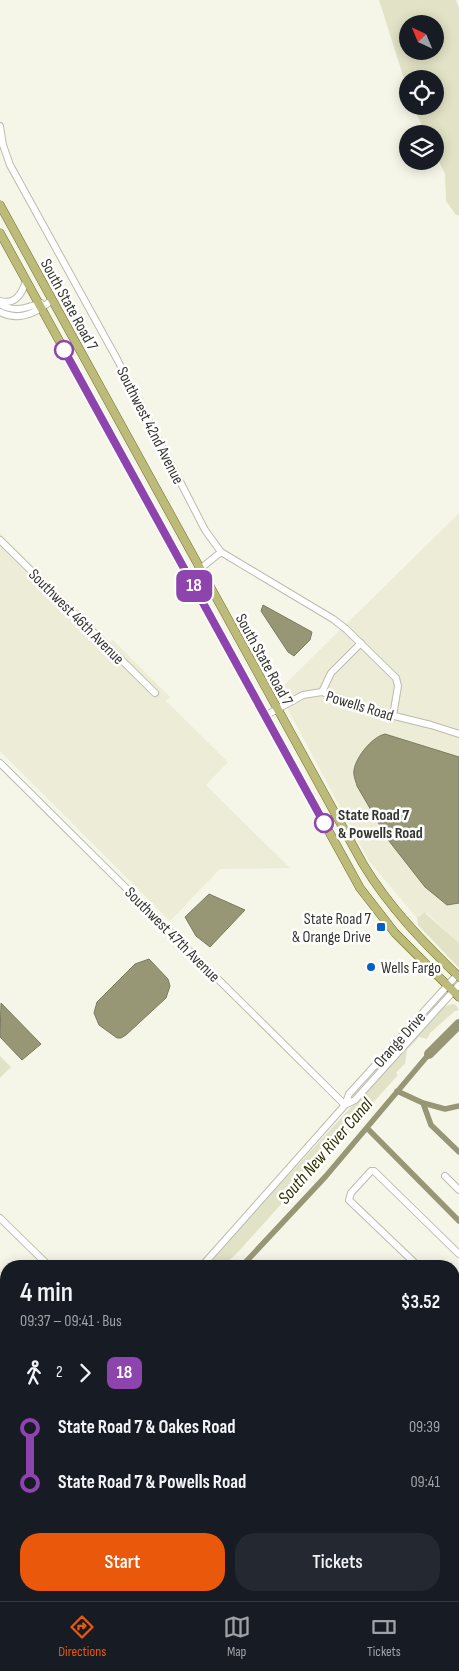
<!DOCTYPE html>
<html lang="en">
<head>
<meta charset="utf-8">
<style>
	body { margin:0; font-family:"Sofia Sans Condensed",sans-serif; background:#242831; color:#f1f3f6; height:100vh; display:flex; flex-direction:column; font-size:19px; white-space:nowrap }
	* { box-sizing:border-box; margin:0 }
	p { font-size:16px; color:#9ea1a6 }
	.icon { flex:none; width:28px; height:28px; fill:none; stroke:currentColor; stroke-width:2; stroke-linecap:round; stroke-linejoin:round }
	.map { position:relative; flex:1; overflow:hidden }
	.side { position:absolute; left:0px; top:1260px; width:460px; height:341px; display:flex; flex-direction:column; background:#171b24; border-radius:20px 20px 0 0; box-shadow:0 2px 12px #0003 }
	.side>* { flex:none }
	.badge { padding:0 10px; border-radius:8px; font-size:18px; line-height:32px }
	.needle { width:32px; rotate:316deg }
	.fabs { position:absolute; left:399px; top:15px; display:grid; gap:10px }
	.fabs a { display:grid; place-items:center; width:45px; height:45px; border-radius:50%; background:#171b24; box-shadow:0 2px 12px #0003; font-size:25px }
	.map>.badge { position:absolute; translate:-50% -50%; box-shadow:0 0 0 2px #fff }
	.legs { display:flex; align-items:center; gap:8px; height:55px; padding:0 20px; font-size:16px }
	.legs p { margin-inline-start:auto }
	.summary { display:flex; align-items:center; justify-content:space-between; height:85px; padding:0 20px }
	h1 { font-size:28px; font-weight:600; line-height:38px }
	.primary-button { display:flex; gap:10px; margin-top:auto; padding:10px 20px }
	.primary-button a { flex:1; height:58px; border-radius:20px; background:#ea580c; color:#fff; font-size:20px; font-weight:600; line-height:58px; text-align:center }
	.primary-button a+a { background:#242831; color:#f1f3f6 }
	ul { padding:0 20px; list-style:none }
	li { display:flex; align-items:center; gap:18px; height:55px; font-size:19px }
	li i { display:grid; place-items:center; width:8px; height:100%; margin:0 6px; background:currentColor }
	li i::after { content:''; width:12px; height:12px; margin:-6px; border:4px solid; border-radius:50%; background:#171b24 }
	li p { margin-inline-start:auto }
	li:first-child i { background:linear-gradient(#0000 50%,currentColor 0) }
	li:last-child i { background:linear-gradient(currentColor 50%,#0000 0) }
	.tab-bar { display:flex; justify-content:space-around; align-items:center; height:70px; border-top:1px solid #363941; background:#171b24; font-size:14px; color:#9ea1a6 }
	.tab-bar a { display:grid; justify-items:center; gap:2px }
	.tab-bar .current { color:#ea580c }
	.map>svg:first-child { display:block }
	.built { fill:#ececd7 }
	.green { fill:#e2e2c6; fill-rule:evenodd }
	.water { fill:#989775; stroke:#7a7a60 }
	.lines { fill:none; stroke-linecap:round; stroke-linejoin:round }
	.canal { stroke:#989775; stroke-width:5.5 }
	.river { stroke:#989775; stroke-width:10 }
	.minor-casing { stroke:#bbbbae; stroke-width:8 }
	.major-casing { stroke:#716f27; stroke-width:9 }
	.highway-casing { stroke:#716f27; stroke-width:11 }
	.minor { stroke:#fff; stroke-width:6 }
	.major { stroke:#bdbb7a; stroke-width:8 }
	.highway { stroke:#918d22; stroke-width:9 }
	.line-1-casing { stroke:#fff; stroke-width:11 }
	.line-1 { stroke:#8e44ad; stroke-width:8 }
	.stop-1-dot { fill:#fff; stroke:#8e44ad; stroke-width:2.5 }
	.poi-dot { fill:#045fc8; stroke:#fff; stroke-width:2 }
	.labels { text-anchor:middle; stroke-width:5; stroke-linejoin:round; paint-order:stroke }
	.street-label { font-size:16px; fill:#353630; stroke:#fff }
	.stop-label { font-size:16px; font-weight:bold; fill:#353630; stroke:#fff; text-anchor:start }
	.poi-label { font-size:16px; fill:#353630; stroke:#fff; text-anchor:end }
	.water-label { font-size:18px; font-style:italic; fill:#343305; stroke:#fff }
</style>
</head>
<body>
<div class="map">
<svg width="459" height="1601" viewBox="0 0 459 1601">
	<rect width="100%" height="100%" fill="#f6f6e8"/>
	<!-- built -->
	<path class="built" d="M459,513V943L427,913H421L417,918L369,861L278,691Z
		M0,533L110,642L113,640L170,697L166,701L228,762L206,785L290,868L220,869L170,921L0,751Z"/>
	<!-- green -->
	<path class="green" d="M379,0H456L459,8V215H456L446,201L445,174L435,153V134H426L413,106H435V79H408L407,88ZM408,24H435V51H408Z
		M424,912L459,943V968L418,925L417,918Z
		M453,1004L456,1005L459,1010L455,1011L430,1033L427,1039L419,1037L407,1050L405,1065L404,1064L396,1073L398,1075L238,1252L223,1266H208L256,1210L440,1011L446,1006Z
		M0,1056L11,1067L0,1078Z
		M459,1454V1601H387L381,1595H454V1457Z"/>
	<!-- water -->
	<path class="water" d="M263,605L312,632L310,640L294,656L288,652L261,611Z
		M385,734L459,757V903L447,905L425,887L389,841L357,786C356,781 353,776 354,770C356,757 372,737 385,734Z
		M209,894L245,910L210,947L196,936L185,917Z
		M149,959L168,979L170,986L166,998L126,1035L121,1038H117L99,1025L94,1013L97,1002L135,964Z
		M1,1003L41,1044L22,1060L0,1037Z
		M46,1595H110L116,1601H40Z"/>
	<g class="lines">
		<!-- canal -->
		<path class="canal" d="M397,1091L423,1103L431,1125L459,1152
			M423,1103L445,1109L459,1106
			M367,1128L459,1221
			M242,1266L326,1176L429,1054
			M0,1444L6,1450
			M0,1523L6,1516
			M143,1595L149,1601"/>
		<!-- river -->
		<path class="river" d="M429,1054L459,1024"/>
		<defs>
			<path id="minor" d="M0,126L3,145L10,165L117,359L205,530L221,552L200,569L188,576
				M0,301C15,305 22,294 26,281
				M0,304C13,313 27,308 41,303
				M0,312C19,322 38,312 52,300
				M0,540L155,693
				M221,552L333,619L346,629L396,678L398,686L393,716
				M322,692L331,673L361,643
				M265,716L303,695L322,692L374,711L431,725L459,734
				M0,763L345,1105
				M345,1105L349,1094L457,975
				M445,1176L459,1190
				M0,1218L49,1266
				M202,1266L345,1105L355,1100L459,985
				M418,1266L349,1200L351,1193L371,1171H374L459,1254
				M454,1302L459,1307
				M454,1452L459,1450
				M0,1485L6,1478
				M152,1595L158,1601
				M26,1601L32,1595
				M314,1601L320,1595"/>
			<path id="major" d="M0,205L363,864C389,907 423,942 459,977
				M0,233L360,888L395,933L459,997
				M454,1393L459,1391
				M454,1408L459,1407
				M0,1555L6,1545
				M0,1580L6,1573"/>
			<path id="highway" d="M0,1335L6,1341
				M0,1366L6,1372
				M0,1392L6,1398
				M0,1419L6,1425
				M180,1595L187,1601
				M214,1595L221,1601
				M237,1595L243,1601
				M266,1595L272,1601"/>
		</defs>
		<!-- minor casing -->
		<use href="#minor" class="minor-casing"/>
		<!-- major casing -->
		<use href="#major" class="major-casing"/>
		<!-- highway casing -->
		<use href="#highway" class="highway-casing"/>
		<!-- minor -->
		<use href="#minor" class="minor"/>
		<!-- major -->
		<use href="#major" class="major"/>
		<!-- highway -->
		<use href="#highway" class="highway"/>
	</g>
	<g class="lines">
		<defs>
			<path id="line-1" d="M64,350L324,823"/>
		</defs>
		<!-- line-1 casing -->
		<use href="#line-1" class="line-1-casing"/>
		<!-- line-1 -->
		<use href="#line-1" class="line-1"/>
	</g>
	<!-- markers -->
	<g class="stop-1-dot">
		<circle cx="64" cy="350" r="9"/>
		<circle cx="324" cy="823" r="9"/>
	</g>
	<g class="poi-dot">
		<rect x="376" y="922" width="10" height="10" rx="2.5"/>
		<circle cx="371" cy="967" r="5"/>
	</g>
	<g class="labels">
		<!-- street labels -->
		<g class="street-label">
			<text transform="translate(70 304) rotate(61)" y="6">South State Road 7</text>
			<text transform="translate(151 425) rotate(63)" y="6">Southwest 42nd Avenue</text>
			<text transform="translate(77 616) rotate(45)" y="6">Southwest 46th Avenue</text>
			<text transform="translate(265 659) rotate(61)" y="6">South State Road 7</text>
			<text transform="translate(360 705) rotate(17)" y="6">Powells Road</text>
			<text transform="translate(173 934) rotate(45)" y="6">Southwest 47th Avenue</text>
			<text transform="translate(399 1039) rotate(-48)" y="6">Orange Drive</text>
		</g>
		<!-- stop labels -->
		<g class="stop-label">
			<text x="338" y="820">State Road 7<tspan x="338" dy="18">&amp; Powells Road</tspan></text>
		</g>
		<!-- poi labels -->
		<g class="poi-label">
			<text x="371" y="924">State Road 7<tspan x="371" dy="18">&amp; Orange Drive</tspan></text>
			<text x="381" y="973" text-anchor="start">Wells Fargo</text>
		</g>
		<!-- water labels -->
		<g class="water-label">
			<text transform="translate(325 1151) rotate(-49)" y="6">South New River Canal</text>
		</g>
	</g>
</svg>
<div class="fabs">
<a><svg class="needle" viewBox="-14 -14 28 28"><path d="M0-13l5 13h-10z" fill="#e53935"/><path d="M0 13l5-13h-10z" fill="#9ea1a6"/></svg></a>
<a><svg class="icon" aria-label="locate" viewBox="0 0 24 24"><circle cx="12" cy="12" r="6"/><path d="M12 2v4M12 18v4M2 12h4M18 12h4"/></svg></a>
<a><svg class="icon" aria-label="layers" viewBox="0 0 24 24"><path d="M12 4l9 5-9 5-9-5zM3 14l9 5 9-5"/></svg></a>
</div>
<b class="badge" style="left:194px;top:586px;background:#8e44ad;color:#fff">18</b>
<section class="side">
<div class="summary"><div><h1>4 min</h1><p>09:37 – 09:41 · Bus</p></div><b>$3.52</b></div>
<div class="legs"><svg class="icon" aria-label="walk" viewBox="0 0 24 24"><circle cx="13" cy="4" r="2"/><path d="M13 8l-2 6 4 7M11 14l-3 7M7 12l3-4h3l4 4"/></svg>2<svg class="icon" aria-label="forward" viewBox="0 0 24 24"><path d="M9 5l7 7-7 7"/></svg><b class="badge" style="background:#8e44ad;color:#fff">18</b></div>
<ul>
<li><i style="color:#8e44ad"></i><b>State Road 7 &amp; Oakes Road</b><p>09:39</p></li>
<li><i style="color:#8e44ad"></i><b>State Road 7 &amp; Powells Road</b><p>09:41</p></li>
</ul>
<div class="primary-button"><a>Start</a><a>Tickets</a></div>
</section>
</div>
<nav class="tab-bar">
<a class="current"><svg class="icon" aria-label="directions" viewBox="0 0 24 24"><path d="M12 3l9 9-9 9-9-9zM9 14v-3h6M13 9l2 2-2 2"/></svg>Directions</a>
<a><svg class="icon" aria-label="map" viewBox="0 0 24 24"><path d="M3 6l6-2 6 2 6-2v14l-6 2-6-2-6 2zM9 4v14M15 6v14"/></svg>Map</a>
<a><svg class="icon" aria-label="tickets" viewBox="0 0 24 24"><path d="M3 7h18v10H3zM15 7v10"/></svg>Tickets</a>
</nav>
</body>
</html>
